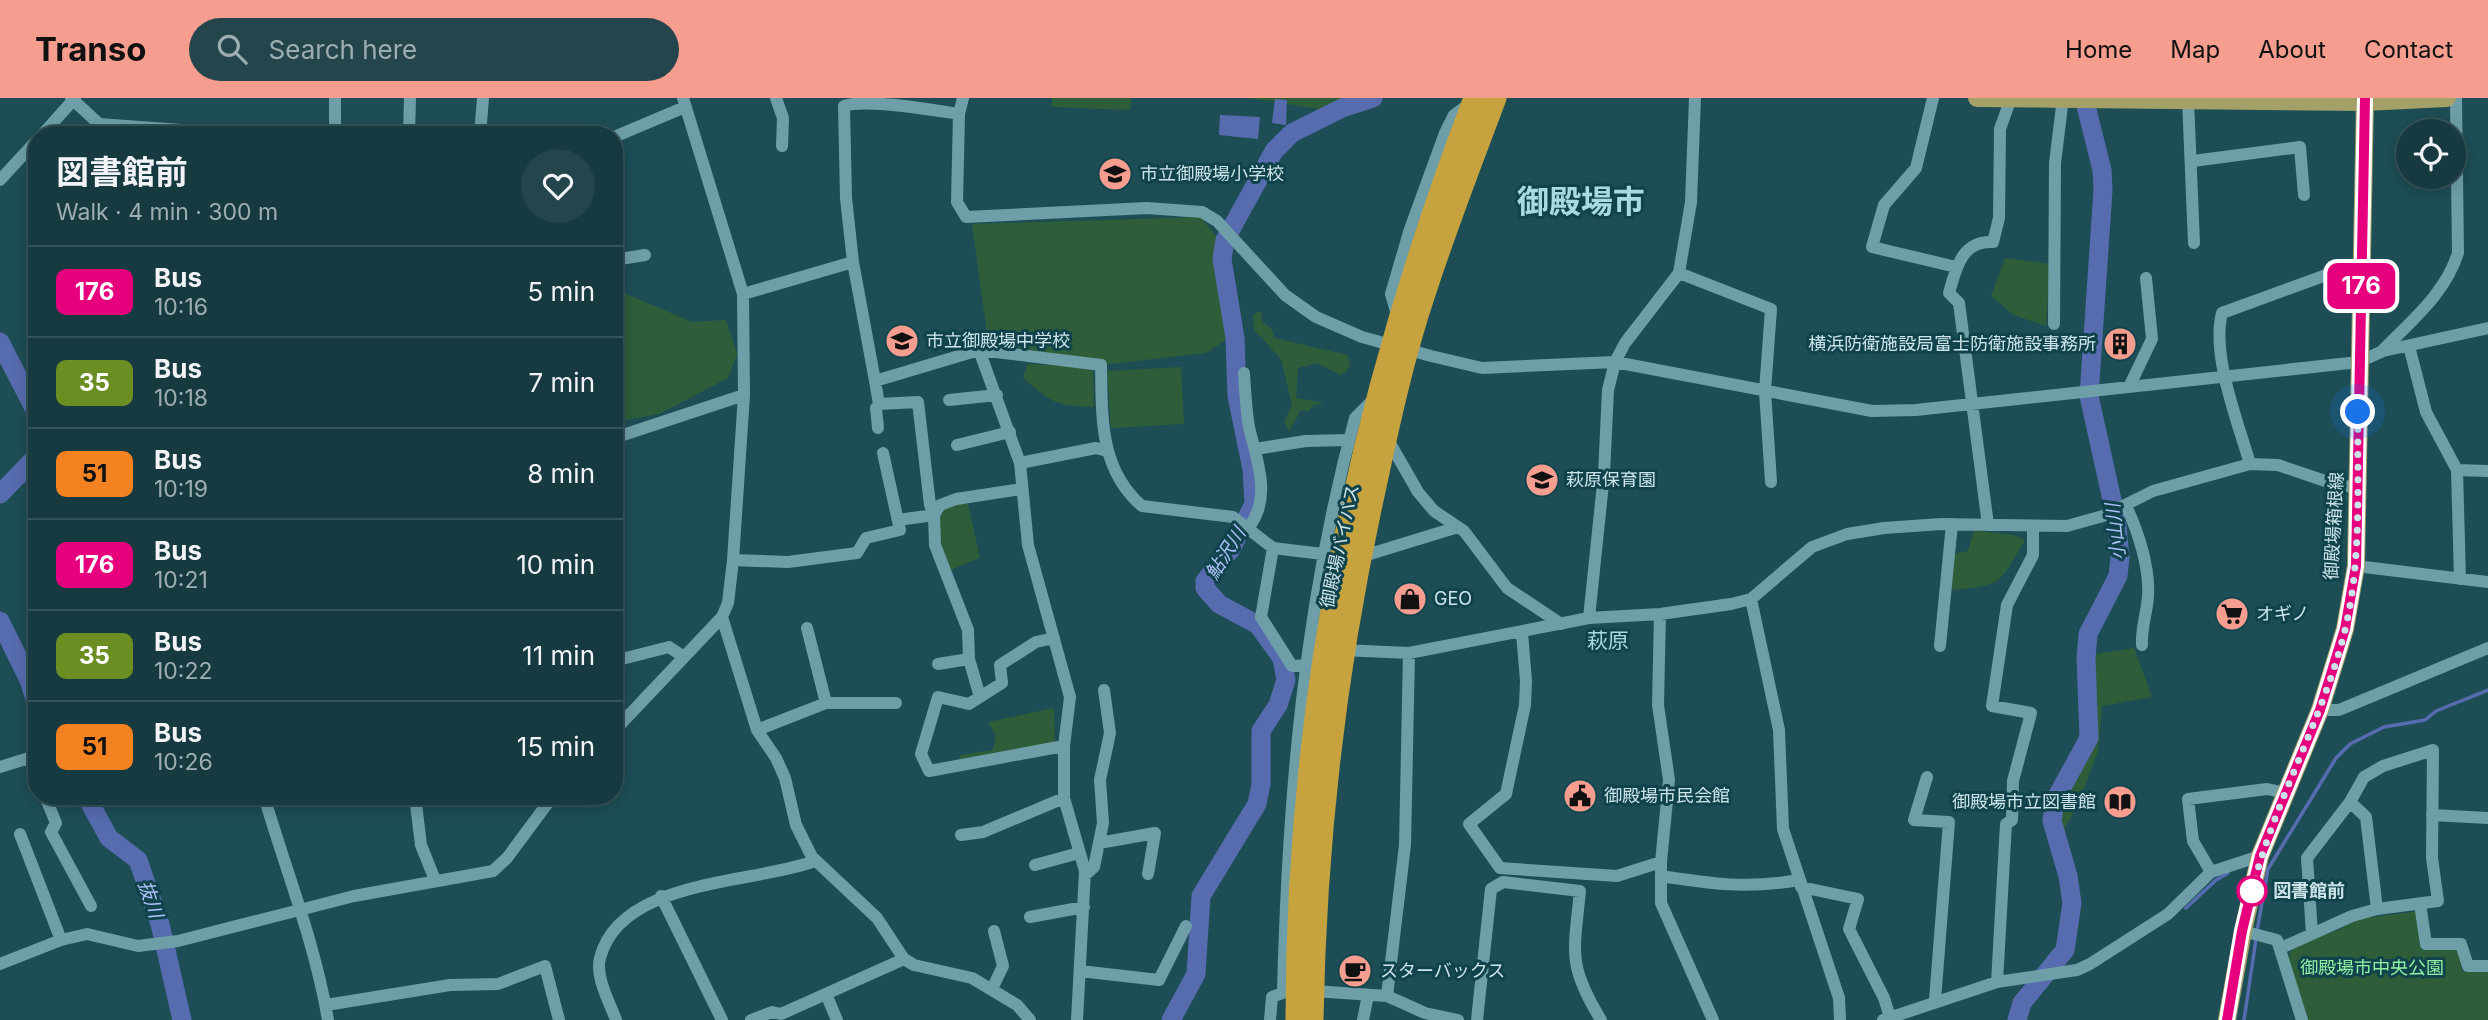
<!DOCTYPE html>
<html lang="en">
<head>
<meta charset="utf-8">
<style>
	body { margin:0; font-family:Inter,"Noto Sans JP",sans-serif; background:#23454b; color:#f1f3f6; height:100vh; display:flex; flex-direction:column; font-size:26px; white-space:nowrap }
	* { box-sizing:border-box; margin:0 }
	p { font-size:23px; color:#9eadb1 }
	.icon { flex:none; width:38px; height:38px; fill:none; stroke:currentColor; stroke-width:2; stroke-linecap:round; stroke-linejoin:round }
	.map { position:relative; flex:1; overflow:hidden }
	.side { position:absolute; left:28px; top:28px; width:595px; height:679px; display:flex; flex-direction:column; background:#163a40; border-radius:28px; box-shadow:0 4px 18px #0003,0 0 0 2px #355459 }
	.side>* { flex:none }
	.badge { padding:0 14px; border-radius:10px; font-size:24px; line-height:46px }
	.tools { position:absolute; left:2396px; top:21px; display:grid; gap:14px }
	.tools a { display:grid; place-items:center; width:70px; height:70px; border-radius:50%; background:#163a40; box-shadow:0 4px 18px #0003,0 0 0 2px #355459; font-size:35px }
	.you { position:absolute; width:35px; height:35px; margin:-18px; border:5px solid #fff; border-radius:50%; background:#1a73e8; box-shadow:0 0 0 10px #1a73e833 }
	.map>.badge { position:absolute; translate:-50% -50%; box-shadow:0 0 0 4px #fff }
	.round { display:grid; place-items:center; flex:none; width:74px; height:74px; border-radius:37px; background:#23454b }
	.head { display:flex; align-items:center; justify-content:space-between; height:119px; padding:0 28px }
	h1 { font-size:33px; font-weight:700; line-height:52px }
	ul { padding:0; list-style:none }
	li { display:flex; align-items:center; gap:21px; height:91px; padding:0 28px; border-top:2px solid #355459 }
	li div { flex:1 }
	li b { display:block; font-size:26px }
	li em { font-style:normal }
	li .badge { min-width:77px; font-weight:700; text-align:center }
	header { display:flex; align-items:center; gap:42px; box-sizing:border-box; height:98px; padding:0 35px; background:#f59d8f; color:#111 }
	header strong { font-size:33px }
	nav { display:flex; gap:38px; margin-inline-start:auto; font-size:24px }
	.search { width:490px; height:63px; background:#23454b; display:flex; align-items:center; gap:18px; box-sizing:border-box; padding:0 24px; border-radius:38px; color:#9eadb1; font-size:26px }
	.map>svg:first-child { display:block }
	.green { fill:#2e5e39 }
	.water { fill:#576caf }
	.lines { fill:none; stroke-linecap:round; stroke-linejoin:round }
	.stream { stroke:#576caf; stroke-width:3.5 }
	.river { stroke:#576caf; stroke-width:19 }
	.minor { stroke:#6e9fa8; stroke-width:12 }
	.major { stroke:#a3a168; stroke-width:18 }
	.highway { stroke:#c6a33e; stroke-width:21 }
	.line-casing { stroke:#fff; stroke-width:16 }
	.line { stroke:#e6007e; stroke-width:10 }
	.walk { stroke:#cce4e9; stroke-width:7; stroke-dasharray:0 12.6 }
	.stop-dot { fill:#fff; stroke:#e6007e; stroke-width:3.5 }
	.labels { text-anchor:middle; stroke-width:6; stroke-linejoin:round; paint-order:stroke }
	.poi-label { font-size:18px; fill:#cce4e9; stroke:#10434b; text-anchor:start }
	.street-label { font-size:18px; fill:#cce4e9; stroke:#10434b }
	.stop-label { font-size:18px; font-weight:bold; fill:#cce4e9; stroke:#10434b; text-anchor:start }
	.park-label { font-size:18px; fill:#90efa4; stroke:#10434b }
	.water-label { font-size:19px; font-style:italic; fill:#aec2fa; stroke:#10434b }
	.quarter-label { font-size:21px; fill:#a7dae3; stroke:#10434b }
	.town-label { font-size:32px; font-weight:bold; fill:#a7dae3; stroke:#10434b }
</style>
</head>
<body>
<header>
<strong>Transo</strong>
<div class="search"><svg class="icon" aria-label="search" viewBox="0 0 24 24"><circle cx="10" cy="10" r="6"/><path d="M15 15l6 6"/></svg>Search here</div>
<nav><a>Home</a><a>Map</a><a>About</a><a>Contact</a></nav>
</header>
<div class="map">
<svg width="2488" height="922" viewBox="0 0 2488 922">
	<rect width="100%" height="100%" fill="#1d4e56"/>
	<!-- green -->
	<path class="green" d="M1052,0H1131L1130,12L1052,9Z
		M1249,0H1363L1326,12Z
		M1200,119L1216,138L1228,240L1206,255L1101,267L988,243L972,126Z
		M2005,160L2050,166L2046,228L2014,217L1991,198Z
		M614,195H624L692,224L726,222L737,256L728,280L659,316L614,324Z
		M1257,214H1261L1262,223L1272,232L1274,240L1348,257L1350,267L1346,274L1340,277L1317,265L1298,270L1296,300L1324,305L1314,307L1309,313L1301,312L1289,334L1284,324L1292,307L1281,261L1254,232L1253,217Z
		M1028,266L1093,269L1094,309C1057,308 1049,304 1023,279Z
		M1181,269L1184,326L1111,330L1107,273Z
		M959,403L968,406L980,460L948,473L937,444L940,407Z
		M1974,432L2014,437L2025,442C1999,487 2002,488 1949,492L1953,456L1968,453Z
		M2134,550L2152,599L2102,608L2098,653L2077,709L2065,729V808L2048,705L2085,636L2079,554L2097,556Z
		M1054,610L1055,646L959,664L960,657L993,652L996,638L988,624Z
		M2419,813L2422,852L2458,851L2462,873H2488V922H2307L2287,861L2292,852L2305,842L2336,833L2358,821Z"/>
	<!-- water -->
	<path class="water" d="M1275,1L1287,2L1286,27L1272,25Z
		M1220,17L1260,19L1258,41L1219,37Z"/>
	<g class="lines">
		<!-- stream -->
		<path class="stream" d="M2186,810L2216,782L2228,775
			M2257,833L2268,771L2336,660L2350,646L2384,629L2425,622L2436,613L2488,592
			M2244,922L2256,841"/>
		<!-- river -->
		<path class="river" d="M0,244L37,316
			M0,396L37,358
			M0,523L29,582L37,607
			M86,698L109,740L138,762L160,826L182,922
			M1171,922L1196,876L1201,798L1257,706L1261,686V633L1278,607L1286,582L1282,560L1258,527L1219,506L1205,490V483L1231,451L1254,406L1252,371L1237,298L1235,240L1222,161L1225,142L1274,53L1292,35L1342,10L1373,0
			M2017,922L2022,905L2065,852L2072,805L2068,778L2052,723L2055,702L2089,640L2086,560L2088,536L2118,478L2120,459L2116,420L2089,298L2103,92L2102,72L2084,0"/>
		<!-- minor -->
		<path class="minor" d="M71,0L99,26L105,37
			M776,0L783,20L782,48
			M963,0L959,16L957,104L966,119L1147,110L1202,114L1217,123L1285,197L1316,219L1362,239L1431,258L1482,270L1615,264L1872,313L1916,312L2359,264L2383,253L2488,230
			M1933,0L1916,70L1884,107L1872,149L1956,169
			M2188,2L2194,145
			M959,16C933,12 865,0 844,8L846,100L853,164L875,283L979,252L1101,267C1102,318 1099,371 1142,408L1233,419L1273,450L1323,456
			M99,26L250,37
			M42,37L75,0
			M335,37V0
			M409,37L410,0
			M480,37L483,0
			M614,39L685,9
			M2193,63L2300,49L2304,97
			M0,82L37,42
			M614,162L645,157
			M1679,175L1771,211L1765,293L1771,384
			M743,196L853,164
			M1398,220L1391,196L1410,131L1445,35L1454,17L1469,6
			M2054,226L2055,65L2063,0
			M2409,248L2426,314L2457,372L2460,481
			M979,252L1020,365L1028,447L1070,599L1064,648V700L1085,773L1077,922
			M2383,252C2412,222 2445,196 2458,155L2456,0
			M1244,275C1245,293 1246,311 1249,329C1257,363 1272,399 1249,429
			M875,283L879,306L918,304L930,407L934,417L898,422
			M2130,287L2152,241L2146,180
			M949,302L997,297
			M878,330L876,310L879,306
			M614,340L744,297
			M1387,340L1418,394L1434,413L1464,433L1507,490L1561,526
			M957,347L1010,334
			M1255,351L1306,343L1349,342
			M1020,365L1096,350L1107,353
			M2250,366C2238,324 2211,257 2222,215L2362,164
			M2457,372L2488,373
			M2126,408C2138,433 2150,470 2148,498C2147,515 2141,530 2142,547
			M1988,427L1959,205L1949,195C1956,170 1962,142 1993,144L1999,120L2000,31L2011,0
			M1273,450L1261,519L1292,568L1310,567
			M1360,459L1458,429
			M733,462L788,464L857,455L866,440L900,432L883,355
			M2356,468L2488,484
			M1751,501L1779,632L1783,731L1839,900L1840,922
			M1660,516L1658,607L1669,682L1661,764V805L1713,922
			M722,519L757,632L776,660L785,680L796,727L812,759L877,820L904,861L914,867L972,880L1017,907L1030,922
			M1589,520L1604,376L1608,292L1615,264L1625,245L1679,175L1691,104L1695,0
			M807,530L826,605
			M1522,535L1526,583L1525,607L1506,696L1469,726L1500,770L1617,778L1661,764
			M1054,540L1036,544L1000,567L1002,585L969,606L938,599L921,656L929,673L1064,648
			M1940,548L1952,426
			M1342,552L1409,555L1589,520L1660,516L1731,506L1751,501L1812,449L1847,436L1884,430L1941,426L2067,428L2103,418L2153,393L2250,366L2278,367L2334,386L2358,390
			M614,563L669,549L684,559
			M938,566L969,561
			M980,599L969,561L968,532L935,447L934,417L940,407L956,401L1021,391
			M2320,612H2339L2488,550
			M757,632L826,605H896
			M614,633L722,519L728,505L733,462L744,297L743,196L683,0
			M0,669L29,660L37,678
			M1927,679L1914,722L1949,724L1935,902
			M45,698L56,725L51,734L91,808
			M264,698C286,773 315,845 328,922
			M415,698L421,747L435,782
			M2350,704L2366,719L2377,811
			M2432,717L2488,720
			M20,736L61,842
			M961,737L983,734L1064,700
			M1099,745L1155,735L1148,776
			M1035,767L1079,755
			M2211,774L2193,743L2188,701L2267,691L2286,695
			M1085,777L1094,769L1103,725L1100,682L1110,635L1104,592
			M1661,778C1713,786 1746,791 1799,782
			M1801,789L1858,801L1849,831L1884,900L1890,919
			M661,798L722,922
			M2420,806L2426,846H2461L2468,868H2488
			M1030,819L1084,809
			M2243,833L2277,842L2302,922
			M2281,850L2352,818L2377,811L2438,803L2432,760L2433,652L2383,668L2364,679L2350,704L2307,760L2312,836
			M0,866L61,842L87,836L138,848L178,843L354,798L493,773L507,760L553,698
			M1080,873L1159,882L1186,828
			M1997,884L2006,726L2012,722L2013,683L2031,615L1992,608L2007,507L2033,457V430
			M992,891L1003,868L994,833
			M1283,893C1288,699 1304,508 1355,320L1376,299
			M1314,893L1387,898L1425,915L1458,922
			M826,896L837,922
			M1387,898L1405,747L1409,555
			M326,907L450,887L498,886L545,868L559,922
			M616,922C610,905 595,879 600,860C620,781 753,786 815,763
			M751,922L772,914L781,916L904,861
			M1270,922L1272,899L1288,893
			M1363,922L1368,897
			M1477,922L1491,791L1503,784L1580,793C1574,855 1567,866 1601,922
			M1883,922L1997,884L2077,872L2090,866L2168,816L2211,774L2260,758"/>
		<!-- major -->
		<path class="major" d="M1977,0L2365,4L2447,0
			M2227,922L2243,833L2260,758L2320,612L2345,531L2356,468L2365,0"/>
		<!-- highway -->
		<path class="highway" d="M1296,922C1296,600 1359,300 1474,0
			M1313,922C1316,743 1336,568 1375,393C1389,327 1404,258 1426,193C1447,128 1472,64 1496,0"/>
	</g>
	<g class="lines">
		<defs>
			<path id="line" d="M2227,922L2242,833L2260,758L2320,612L2345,531L2356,468L2365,0"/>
		</defs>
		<!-- line casing -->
		<use href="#line" class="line-casing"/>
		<!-- line -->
		<use href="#line" class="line"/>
		<!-- walk -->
		<path class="walk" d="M2252,793C2274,703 2323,622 2345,532C2362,461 2357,386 2358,314"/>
	</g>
	<!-- icons -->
	<defs>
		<symbol id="school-disc" viewBox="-11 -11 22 22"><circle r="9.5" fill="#f59d8f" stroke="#10434b"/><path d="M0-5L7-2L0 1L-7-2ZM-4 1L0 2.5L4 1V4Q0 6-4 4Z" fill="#111"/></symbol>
		<symbol id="building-disc" viewBox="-11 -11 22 22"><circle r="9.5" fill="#f59d8f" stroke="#10434b"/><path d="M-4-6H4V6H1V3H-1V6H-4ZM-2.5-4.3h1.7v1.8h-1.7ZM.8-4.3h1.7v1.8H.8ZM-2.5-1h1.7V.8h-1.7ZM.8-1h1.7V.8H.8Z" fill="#111"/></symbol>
		<symbol id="shop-disc" viewBox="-11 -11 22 22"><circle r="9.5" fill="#f59d8f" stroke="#10434b"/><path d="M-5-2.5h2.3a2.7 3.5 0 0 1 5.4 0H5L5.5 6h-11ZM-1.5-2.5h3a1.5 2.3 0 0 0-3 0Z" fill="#111"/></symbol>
		<symbol id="supermarket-disc" viewBox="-11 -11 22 22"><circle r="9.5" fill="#f59d8f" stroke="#10434b"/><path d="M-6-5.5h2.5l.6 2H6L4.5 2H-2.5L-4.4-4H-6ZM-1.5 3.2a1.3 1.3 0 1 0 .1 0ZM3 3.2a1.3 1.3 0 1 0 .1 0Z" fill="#111"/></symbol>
		<symbol id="civic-disc" viewBox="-11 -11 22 22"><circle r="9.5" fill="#f59d8f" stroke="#10434b"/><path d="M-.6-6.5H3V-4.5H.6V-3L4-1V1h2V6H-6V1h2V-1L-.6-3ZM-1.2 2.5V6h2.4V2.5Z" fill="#111"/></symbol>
		<symbol id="library-disc" viewBox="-11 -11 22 22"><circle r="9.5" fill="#f59d8f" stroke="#10434b"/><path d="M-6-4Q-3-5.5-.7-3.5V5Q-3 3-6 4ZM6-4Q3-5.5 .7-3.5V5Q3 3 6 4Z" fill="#111"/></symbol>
		<symbol id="cafe-disc" viewBox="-11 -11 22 22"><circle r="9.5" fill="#f59d8f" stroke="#10434b"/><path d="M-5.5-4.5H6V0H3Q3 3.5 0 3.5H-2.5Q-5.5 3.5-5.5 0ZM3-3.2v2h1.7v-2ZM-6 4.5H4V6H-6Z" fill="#111"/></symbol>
	</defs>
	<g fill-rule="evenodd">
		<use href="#school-disc" x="1096" y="57" width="38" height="38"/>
		<use href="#school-disc" x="883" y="224" width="38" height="38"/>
		<use href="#building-disc" x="2101" y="227" width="38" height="38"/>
		<use href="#school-disc" x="1523" y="363" width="38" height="38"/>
		<use href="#shop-disc" x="1391" y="482" width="38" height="38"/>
		<use href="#supermarket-disc" x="2213" y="497" width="38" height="38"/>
		<use href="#civic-disc" x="1561" y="679" width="38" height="38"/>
		<use href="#library-disc" x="2101" y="685" width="38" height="38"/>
		<use href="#cafe-disc" x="1336" y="854" width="38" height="38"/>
	</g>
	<!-- markers -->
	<circle class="stop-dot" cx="2252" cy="793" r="14"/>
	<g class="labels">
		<!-- poi labels -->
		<g class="poi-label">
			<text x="1140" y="82">市立御殿場小学校</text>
			<text x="926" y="249">市立御殿場中学校</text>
			<text x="2096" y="252" text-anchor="end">横浜防衛施設局富士防衛施設事務所</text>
			<text x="1566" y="388">萩原保育園</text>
			<text x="1434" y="507">GEO</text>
			<text x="2256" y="522">オギノ</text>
			<text x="1604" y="704">御殿場市民会館</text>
			<text x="2096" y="710" text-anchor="end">御殿場市立図書館</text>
			<text x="1380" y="879">スターバックス</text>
		</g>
		<!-- street labels -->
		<g class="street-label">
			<text transform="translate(2334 428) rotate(-87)" y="6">御殿場箱根線</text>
			<text transform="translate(1340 448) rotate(-78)" y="6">御殿場バイパス</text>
		</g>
		<!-- stop labels -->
		<g class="stop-label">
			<text x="2273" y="799">図書館前</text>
		</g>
		<!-- park labels -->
		<g class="park-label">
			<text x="2372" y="876">御殿場市中央公園</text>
		</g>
		<!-- water labels -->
		<g class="water-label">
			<text transform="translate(2115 434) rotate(-96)" y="7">小山川</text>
			<text transform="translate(1225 455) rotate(-58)" y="7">鮎沢川</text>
			<text transform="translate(151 801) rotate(71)" y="7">抜川</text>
		</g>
		<!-- quarter labels -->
		<g class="quarter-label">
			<text x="1608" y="550">萩原</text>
		</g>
		<!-- town labels -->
		<g class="town-label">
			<text x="1581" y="115">御殿場市</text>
		</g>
	</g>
</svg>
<div class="tools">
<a><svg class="icon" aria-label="locate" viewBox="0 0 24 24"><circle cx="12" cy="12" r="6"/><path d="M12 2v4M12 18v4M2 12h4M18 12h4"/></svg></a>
</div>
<div class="you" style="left:2358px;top:314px"></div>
<b class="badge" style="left:2361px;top:188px;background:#e6007e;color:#fff">176</b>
<section class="side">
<div class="head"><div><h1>図書館前</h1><p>Walk · 4 min · 300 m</p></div><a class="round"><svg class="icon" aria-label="heart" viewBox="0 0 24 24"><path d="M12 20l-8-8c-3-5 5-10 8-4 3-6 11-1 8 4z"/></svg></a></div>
<ul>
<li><span class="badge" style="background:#e6007e;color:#fff">176</span><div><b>Bus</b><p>10:16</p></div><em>5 min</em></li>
<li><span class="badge" style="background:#6b8e23;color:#fff">35</span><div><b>Bus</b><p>10:18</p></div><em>7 min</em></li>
<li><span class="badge" style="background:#f58220;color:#111">51</span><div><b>Bus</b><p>10:19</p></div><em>8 min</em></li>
<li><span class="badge" style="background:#e6007e;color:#fff">176</span><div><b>Bus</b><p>10:21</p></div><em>10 min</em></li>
<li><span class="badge" style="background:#6b8e23;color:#fff">35</span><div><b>Bus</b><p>10:22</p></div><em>11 min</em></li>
<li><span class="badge" style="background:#f58220;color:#111">51</span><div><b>Bus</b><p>10:26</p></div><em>15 min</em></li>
</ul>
</section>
</div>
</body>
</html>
